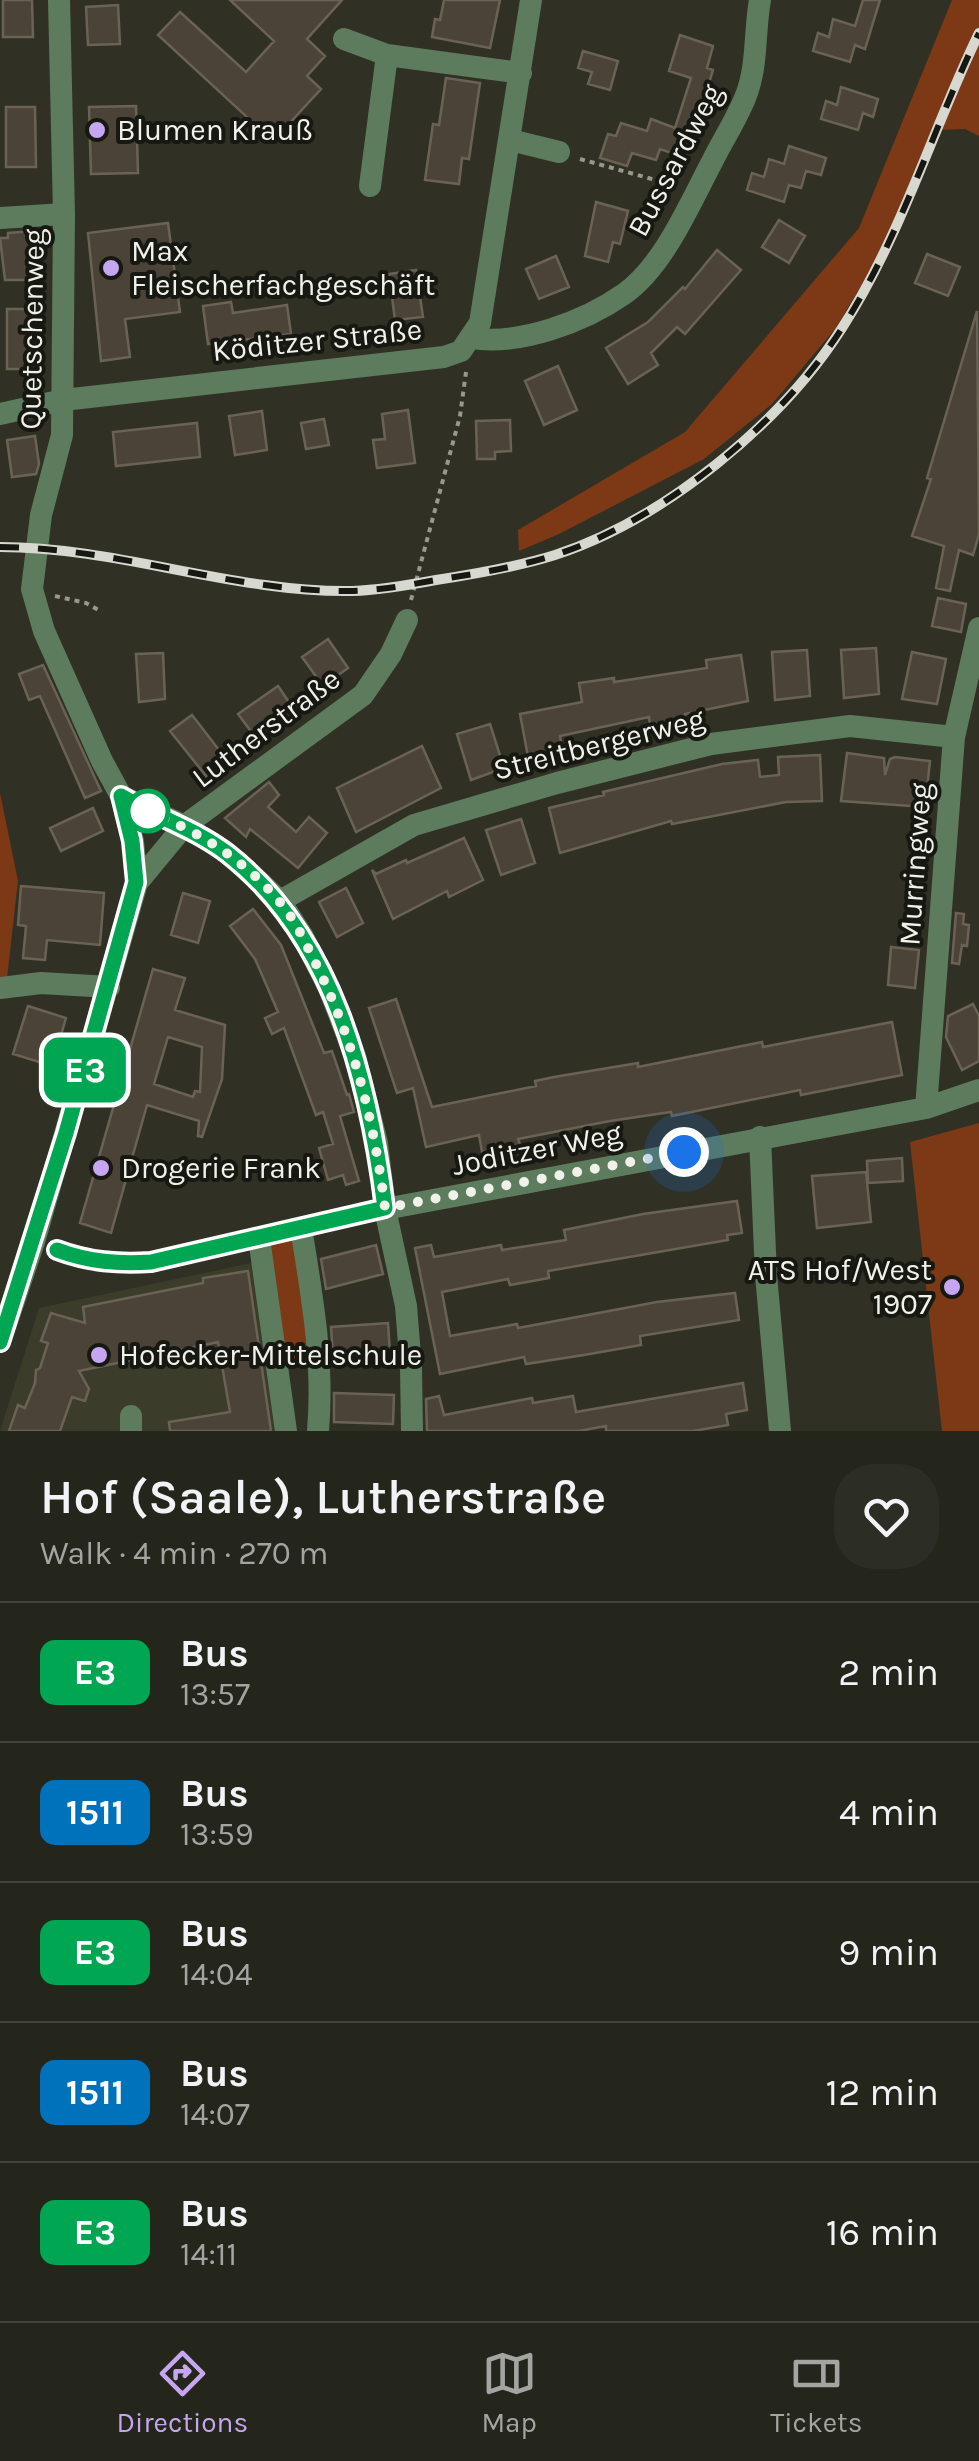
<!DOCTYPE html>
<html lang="en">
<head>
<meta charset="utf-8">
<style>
	body { margin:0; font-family:Karla,sans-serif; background:#2c2d24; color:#f1f3f6; height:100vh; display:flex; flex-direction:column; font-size:38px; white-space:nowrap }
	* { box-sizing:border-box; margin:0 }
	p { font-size:32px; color:#a3a5a3 }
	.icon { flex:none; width:55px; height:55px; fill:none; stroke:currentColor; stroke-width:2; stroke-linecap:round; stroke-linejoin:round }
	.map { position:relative; height:1431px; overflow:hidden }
	.sheet { display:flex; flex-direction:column; background:#24251b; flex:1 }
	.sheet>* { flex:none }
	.badge { padding:0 20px; border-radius:15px; font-size:35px; line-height:65px }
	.you { position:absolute; width:50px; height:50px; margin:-25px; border:8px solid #fff; border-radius:50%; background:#1a73e8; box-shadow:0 0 0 15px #1a73e833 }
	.map>.badge { position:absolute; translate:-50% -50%; box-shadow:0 0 0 5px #fff }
	.round { display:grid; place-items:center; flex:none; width:105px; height:105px; border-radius:40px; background:#2c2d24 }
	.overview { display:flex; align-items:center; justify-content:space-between; height:170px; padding:0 40px }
	h1 { font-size:48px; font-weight:600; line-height:75px }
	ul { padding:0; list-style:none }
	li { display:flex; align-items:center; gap:30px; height:140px; padding:0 40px; border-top:2px solid #41423a }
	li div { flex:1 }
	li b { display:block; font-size:38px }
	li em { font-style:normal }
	li .badge { min-width:110px; font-weight:700; text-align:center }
	.tab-bar { display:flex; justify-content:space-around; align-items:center; height:140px; border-top:2px solid #41423a; background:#24251b; font-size:28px; color:#a3a5a3 }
	.tab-bar a { display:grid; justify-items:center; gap:5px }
	.tab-bar .current { color:#c6a6f0 }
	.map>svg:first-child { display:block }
	.built { fill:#3b3c29 }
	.green { fill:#7d3816 }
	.building { fill:#4b4337; stroke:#6b6256; stroke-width:2.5; fill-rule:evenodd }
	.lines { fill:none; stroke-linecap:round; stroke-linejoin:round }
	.path { stroke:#97988e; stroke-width:4; stroke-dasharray:5 5; stroke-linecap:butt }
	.minor { stroke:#5d7b5d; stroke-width:22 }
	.rail-casing { stroke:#d7d8cf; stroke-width:10 }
	.rail { stroke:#181813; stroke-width:6; stroke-dasharray:19; stroke-linecap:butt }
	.line-casing { stroke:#fff; stroke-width:22 }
	.line { stroke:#00a651; stroke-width:15 }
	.walk { stroke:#f0f1e9; stroke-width:10; stroke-dasharray:0 18 }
	.poi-dot { fill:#c6a6f0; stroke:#181813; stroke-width:4 }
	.stop-dot { fill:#fff; stroke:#00a651; stroke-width:5 }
	.labels { text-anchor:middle; stroke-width:8; stroke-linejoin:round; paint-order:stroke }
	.poi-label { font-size:30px; fill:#f0f1e9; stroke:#181813; text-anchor:start }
	.street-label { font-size:30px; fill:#f0f1e9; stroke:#181813 }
</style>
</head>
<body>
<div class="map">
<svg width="979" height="1431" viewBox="0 0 979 1431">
	<rect width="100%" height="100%" fill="#303124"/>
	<!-- built -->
	<path class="built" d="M261,1261L292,1431H0L39,1308Z"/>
	<!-- green -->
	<path class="green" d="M952,0H979V136L965,129L936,130L872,268L835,329L772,404L704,459L559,534L519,551L518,530L685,432L859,228Z
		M0,793L18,881L6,987L0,988Z
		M979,1123V1431H942L910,1142Z
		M297,1238L319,1355L282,1361L267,1244Z"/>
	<!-- building -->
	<path class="building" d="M3,0H32L33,37H3Z
		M230,0H342L307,39L325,56L307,76L321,89L273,141L158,35L180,12L246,72L274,41Z
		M444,0H500L490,48L432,37L435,19L440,20Z
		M863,0H880L865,49L855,45L850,62L813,51L818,33L829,37L833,19L855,26Z
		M118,5L120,44L88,45L86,7Z
		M680,35L713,46L707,68L713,70L686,158L660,149L656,160L632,153L627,166L600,158L608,134L616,136L621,123L647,131L651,119L675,128L691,78L669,71Z
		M583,51L618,61L610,90L588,84L592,72L578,68Z
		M446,78L480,83L469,159L462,158L459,184L425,180L433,124L439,125Z
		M841,87L878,99L873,117L863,113L858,130L821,119L826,101L837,105Z
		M136,106L138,173L91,174L89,107Z
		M6,107H35L36,167H6Z
		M789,146L826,158L821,175L806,171L801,188L789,185L784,202L747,190L752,173L764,177L769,159L784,164Z
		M596,202L628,211L620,244L613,242L608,262L585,256Z
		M779,220L805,236L789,263L762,247Z
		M168,223L180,312L125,319L130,357L101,361L88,233Z
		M33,231L34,280H5L0,238H8V233Z
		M717,250L741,270L685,334L677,327L651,353L658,365L628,384L606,348L648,322L683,287L685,289Z
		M927,254L960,267L948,296L915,283Z
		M556,256L569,287L539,299L526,269Z
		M416,270L423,317L395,320L389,274Z
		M231,302L233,313L287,305L291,334L208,344L203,306Z
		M7,309H37V369H7Z
		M977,311L979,534L973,555L959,550L950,591L936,588L944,546L912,536L931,479L927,478Z
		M558,366L577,410L544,425L525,381Z
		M408,410L415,463L377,468L373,440L385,439L382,414Z
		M262,411L267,450L235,455L229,416Z
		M324,419L329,445L306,449L301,423Z
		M510,420L511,451L495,452V459H477L476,421Z
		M197,423L200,457L116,466L113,432Z
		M35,436L39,464L36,474L12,477L7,440Z
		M938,598L966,604L961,632L932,626Z
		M328,639L348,668L323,686L302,657Z
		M876,648L879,694L844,698L841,650Z
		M807,650L810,696L775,700L772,652Z
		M912,652L946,659L937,704L902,699Z
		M163,653L165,699L139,702L136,654Z
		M741,655L748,701L685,714V718L650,725L649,717L560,736L563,753L529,762L520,714L582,702L579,683L614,678V682L707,668L706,660Z
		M43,665L101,791L85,798L40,696L29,700L19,674Z
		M278,686L295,711L256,738L238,714Z
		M192,715L226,759L206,776L170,731Z
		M490,724L504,768L471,780L457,734Z
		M422,746L441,788L356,832L337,788Z
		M847,753L884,758L885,775L890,759L895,757L930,761L925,807L841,801Z
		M820,755L822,801L786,802L672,824L671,821L560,853L549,808L604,795L603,792L722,764L758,760L760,777L779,775L778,757Z
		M269,782L279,795L268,807L296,832L309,817L327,833L298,868L250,829L246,837L225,818Z
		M93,808L103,831L61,851L50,828Z
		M521,819L535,863L501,875L486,830Z
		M464,838L483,880L449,897L447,891L393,919L372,870L376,874L406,860L407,863Z
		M21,886L104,893L100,945L47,940L45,960L23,958L26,926L18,925Z
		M346,888L363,923L337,937L319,902Z
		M183,893L210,901L198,943L171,935Z
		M253,909L281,945L324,1053L332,1051L347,1095L349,1094L354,1112L340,1116L359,1181L346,1185L343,1175L328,1180L319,1148L333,1144L323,1112L316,1115L284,1028L272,1034L265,1018L278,1012L255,959L230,926Z
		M956,913L964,914L963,924L969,925L967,946L962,945L959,964L952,963Z
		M891,947L919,950L915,988L888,985Z
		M153,969L185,978L175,1010L225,1025L222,1079L202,1137L198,1136L199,1121L147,1105L111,1233L80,1223ZM168,1037L202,1047L200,1092L195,1091L193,1097L154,1084Z
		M396,999L432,1107L536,1086L535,1081L554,1077L638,1063V1067L762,1042L763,1047L892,1022L902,1075L801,1095L800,1090L672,1116L671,1112L610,1121L518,1139L520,1144L482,1152L479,1135L426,1147L413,1088L397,1093L369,1008Z
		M973,1004L979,1016V1061L962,1070L946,1037L948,1016Z
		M28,1006L66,1018L52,1066L13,1054Z
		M902,1158L903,1181L868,1183L867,1161Z
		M866,1172L871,1222L817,1228L812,1176Z
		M737,1201L742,1233L727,1235L728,1240L548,1271L549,1278L510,1285L508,1279L442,1292L450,1336L517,1324L518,1328L657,1302L735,1293L739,1320L640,1336L641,1345L584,1355L526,1364L524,1357L440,1374L415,1248L431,1245L434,1257L501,1245L502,1250L566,1240L564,1230L643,1214Z
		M376,1245L383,1274L326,1289L321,1259Z
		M248,1271L271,1431H170L169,1422L230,1412L218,1342L79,1371L89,1389L85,1401L72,1397L60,1431H9L18,1405L25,1408L35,1383L36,1370L40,1368L48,1343L41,1341L51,1313L85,1323L83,1307L203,1283V1278Z
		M388,1323L390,1353L333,1356L331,1327Z
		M743,1383L747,1410L726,1414L728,1425L693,1431H606V1426L579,1431H427L426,1399L439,1396L444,1415L532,1398L533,1403L573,1396L576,1412Z
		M334,1393L394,1395L393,1424L334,1422Z"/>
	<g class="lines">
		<!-- path -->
		<path class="path" d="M580,159L677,186
			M55,596L86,603L102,612
			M411,600L460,416L466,372"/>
		<!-- minor -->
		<path class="minor" d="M59,0L64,214L62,435L41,515L32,589L44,631L102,761L121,796L184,826L226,852L251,874L280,901L303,937L329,988L355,1056L377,1143L385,1209L406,1306L411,1368L412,1431
			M344,39L387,55
			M510,140L559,152
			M370,186L387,55L521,73
			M0,218L64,214
			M471,338C519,346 584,322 624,294C664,266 690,203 713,160C723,140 736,120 745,98C758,67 754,33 760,0
			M0,414L63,400L444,357L461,351L480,323L531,0
			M137,883L184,826L363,695L391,654L407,620
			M280,901L414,825L557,783L711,744L850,726L954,737
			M0,988L41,983L109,987
			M926,1108L954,737L979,628
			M760,1137L766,1275L780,1431
			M385,1209L926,1108L979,1090
			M301,1228C312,1296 324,1362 318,1431
			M259,1238L286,1431
			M0,1342L34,1242L137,883L133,841L121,796
			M131,1416V1431"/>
		<defs>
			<path id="rail" d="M0,547C119,547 234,593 353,591C381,590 409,585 436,580C475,574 517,567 555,555C663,520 781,424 842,328C901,237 932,130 979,33"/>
		</defs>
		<!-- rail casing -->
		<use href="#rail" class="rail-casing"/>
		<!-- rail -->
		<use href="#rail" class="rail"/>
	</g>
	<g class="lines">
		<defs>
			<path id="line" d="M0,1342L66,1133L136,882L132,841L121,796C156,817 196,829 228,854C334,937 369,1081 385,1208L151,1262C118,1264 89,1262 57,1250"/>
		</defs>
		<!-- line casing -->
		<use href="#line" class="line-casing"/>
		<!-- line -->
		<use href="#line" class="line"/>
		<!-- walk -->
		<path class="walk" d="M148,811C197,831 245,860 279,901C294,918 304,940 314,960C354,1039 374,1121 385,1208L684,1152"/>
	</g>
	<!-- markers -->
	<g class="poi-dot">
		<circle cx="97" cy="130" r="10"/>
		<circle cx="111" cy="268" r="10"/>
		<circle cx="101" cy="1168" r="10"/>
		<circle cx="952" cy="1287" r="10"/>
		<circle cx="99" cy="1355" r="10"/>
	</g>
	<circle class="stop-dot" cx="148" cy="811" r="20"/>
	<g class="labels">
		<!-- poi labels -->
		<g class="poi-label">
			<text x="117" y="140">Blumen Krauß</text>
			<text x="131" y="261">Max<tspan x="131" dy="34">Fleischerfachgeschäft</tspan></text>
			<text x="121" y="1178">Drogerie Frank</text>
			<text x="932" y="1280" text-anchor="end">ATS Hof/West<tspan x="932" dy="34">1907</tspan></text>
			<text x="119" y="1365">Hofecker-Mittelschule</text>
		</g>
		<!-- street labels -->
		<g class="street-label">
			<text transform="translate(675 160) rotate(-62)" y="10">Bussardweg</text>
			<text transform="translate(32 329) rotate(-89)" y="10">Quetschenweg</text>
			<text transform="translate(317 340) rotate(-6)" y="10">Köditzer Straße</text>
			<text transform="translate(266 728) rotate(-37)" y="10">Lutherstraße</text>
			<text transform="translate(599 744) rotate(-14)" y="10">Streitbergerweg</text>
			<text transform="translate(915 864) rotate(-86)" y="10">Murringweg</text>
			<text transform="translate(537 1149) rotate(-11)" y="10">Joditzer Weg</text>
		</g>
	</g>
</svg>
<div class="you" style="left:684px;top:1152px"></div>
<b class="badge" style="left:85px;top:1070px;background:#00a651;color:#fff">E3</b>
</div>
<section class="sheet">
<div class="overview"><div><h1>Hof (Saale), Lutherstraße</h1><p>Walk · 4 min · 270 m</p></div><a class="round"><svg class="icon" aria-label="heart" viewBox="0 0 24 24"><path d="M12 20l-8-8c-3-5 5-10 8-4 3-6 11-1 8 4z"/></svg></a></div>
<ul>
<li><span class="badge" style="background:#00a651;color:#fff">E3</span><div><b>Bus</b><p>13:57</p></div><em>2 min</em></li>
<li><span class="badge" style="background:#0072bc;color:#fff">1511</span><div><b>Bus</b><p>13:59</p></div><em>4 min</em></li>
<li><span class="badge" style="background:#00a651;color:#fff">E3</span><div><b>Bus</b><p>14:04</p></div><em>9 min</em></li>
<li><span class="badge" style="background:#0072bc;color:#fff">1511</span><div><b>Bus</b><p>14:07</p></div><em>12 min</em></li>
<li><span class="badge" style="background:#00a651;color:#fff">E3</span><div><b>Bus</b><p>14:11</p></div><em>16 min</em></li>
</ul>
</section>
<nav class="tab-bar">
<a class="current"><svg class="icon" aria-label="directions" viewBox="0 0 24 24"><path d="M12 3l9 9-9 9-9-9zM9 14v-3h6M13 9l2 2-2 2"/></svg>Directions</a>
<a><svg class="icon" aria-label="map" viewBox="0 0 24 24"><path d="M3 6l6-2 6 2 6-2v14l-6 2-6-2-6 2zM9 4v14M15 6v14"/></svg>Map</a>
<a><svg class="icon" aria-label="tickets" viewBox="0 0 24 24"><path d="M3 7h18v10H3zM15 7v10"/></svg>Tickets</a>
</nav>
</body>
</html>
